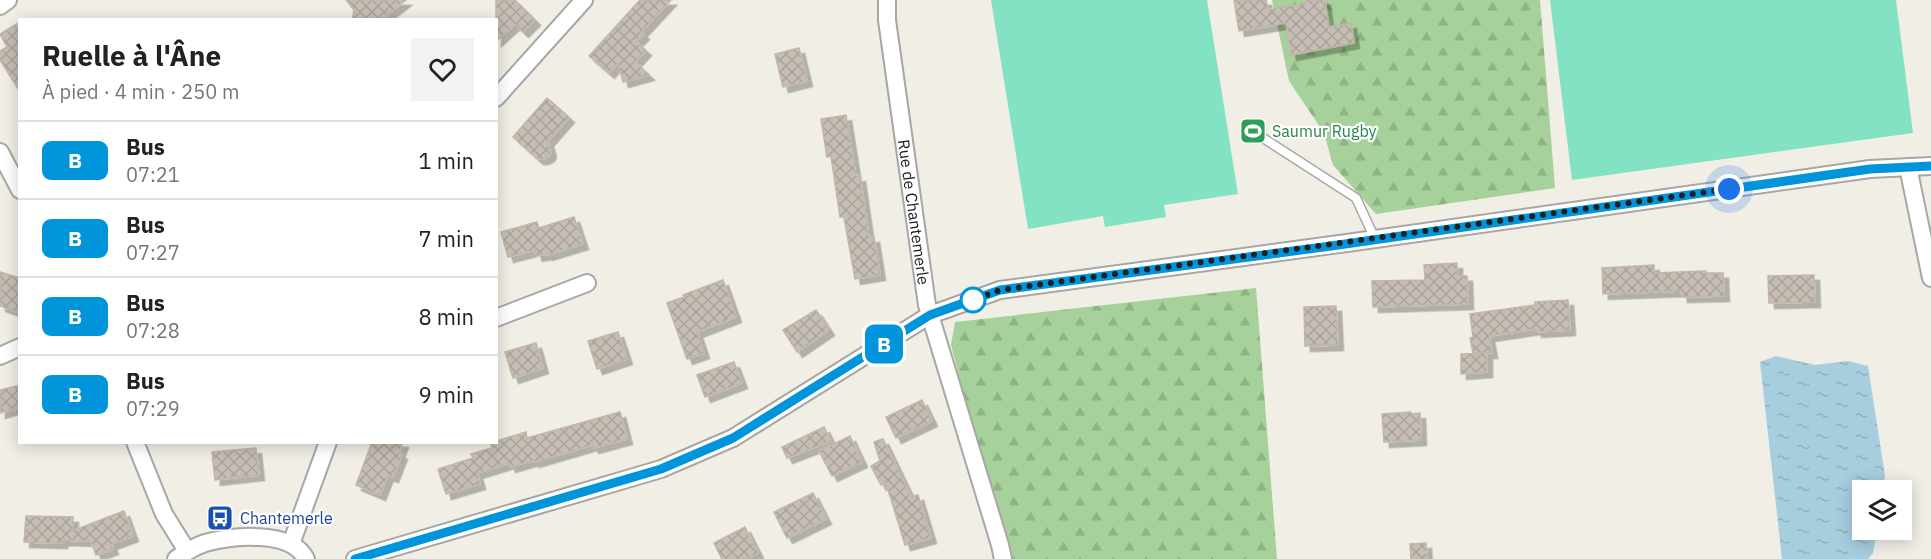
<!DOCTYPE html>
<html lang="fr">
<head>
<meta charset="utf-8">
<style>
	body { margin:0; font-family:"IBM Plex Sans",sans-serif; background:#f2f2f2; color:#222; height:100vh; display:flex; flex-direction:column; font-size:22px; white-space:nowrap }
	* { box-sizing:border-box; margin:0 }
	p { font-size:20px; color:#767676 }
	.icon { flex:none; width:33px; height:33px; fill:none; stroke:currentColor; stroke-width:2; stroke-linecap:round; stroke-linejoin:round }
	.map { position:relative; flex:1; overflow:hidden }
	.drawer { position:absolute; left:18px; top:18px; width:480px; height:426px; display:flex; flex-direction:column; background:#fff; border-radius:0px; box-shadow:0 3px 15px #0003 }
	.drawer>* { flex:none }
	.badge { padding:0 12px; border-radius:9px; font-size:21px; line-height:39px }
	.tools { position:absolute; left:1852px; top:480px; display:grid; gap:12px }
	.tools a { display:grid; place-items:center; width:60px; height:60px; border-radius:0px; background:#fff; box-shadow:0 3px 15px #0003; font-size:30px }
	.you { position:absolute; width:30px; height:30px; margin:-15px; border:4px solid #fff; border-radius:50%; background:#1a73e8; box-shadow:0 0 0 9px #1a73e833 }
	.map>.badge { position:absolute; translate:-50% -50%; box-shadow:0 0 0 3px #fff }
	.round { display:grid; place-items:center; flex:none; width:63px; height:63px; border-radius:0px; background:#f2f2f2 }
	.head { display:flex; align-items:center; justify-content:space-between; height:102px; padding:0 24px }
	h1 { font-size:28px; font-weight:700; line-height:45px }
	ul { padding:0; list-style:none }
	li { display:flex; align-items:center; gap:18px; height:78px; padding:0 24px; border-top:2px solid #e0e0e0 }
	li div { flex:1 }
	li b { display:block; font-size:22px }
	li em { font-style:normal }
	li .badge { min-width:66px; font-weight:700; text-align:center }
	.map>svg:first-child { display:block }
	.forest { fill:url(#forest-firs) }
	.pitch { fill:#83e1c4 }
	.water { fill:url(#water-ripples) }
	.building { fill:url(#building-cross-hatch); stroke:#c3b6a8; stroke-width:1.5; filter:url(#shadow) }
	.lines { fill:none; stroke-linecap:round; stroke-linejoin:round }
	.lane-casing { stroke:#a7a7a7; stroke-width:11 }
	.street-casing { stroke:#a7a7a7; stroke-width:20 }
	.lane { stroke:#fff; stroke-width:8 }
	.street { stroke:#fff; stroke-width:16 }
	.line-casing { stroke:#fff; stroke-width:14 }
	.line { stroke:#0095da; stroke-width:9 }
	.walk { stroke:#202020; stroke-width:6; stroke-dasharray:0 10.8 }
	.stop-dot { fill:#fff; stroke:#0095da; stroke-width:3 }
	.labels { text-anchor:middle; stroke-width:4.5; stroke-linejoin:round; paint-order:stroke }
	.leisure-label { font-size:16px; fill:#27864d; stroke:#fff; text-anchor:start }
	.street-label { font-size:16px; fill:#202020; stroke:#fff }
	.transit-label { font-size:16px; fill:#164399; stroke:#fff; text-anchor:start }
</style>
</head>
<body>
<div class="map">
<svg width="1931" height="559" viewBox="0 0 1931 559">
	<defs>
		<pattern id="forest-firs" width="22" height="20" patternUnits="userSpaceOnUse" patternTransform="scale(1.5)"><rect width="22" height="20" fill="#a6d19a"/><path d="M5 1l3.5 6h-7zM16 11l3.5 6h-7z" fill="#8fb384"/></pattern>
		<pattern id="water-ripples" width="26" height="14" patternUnits="userSpaceOnUse" patternTransform="scale(1.5)"><rect width="26" height="14" fill="#a6cedf"/><path d="M2 4q2-2 4 0t4 0M15 11q2-2 4 0t4 0" fill="none" stroke="#8fb1bf"/></pattern>
		<pattern id="building-cross-hatch" width="8" height="8" patternUnits="userSpaceOnUse" patternTransform="scale(1.5)"><rect width="8" height="8" fill="#c6beb5"/><path d="M0 0l8 8M0 8l8-8" fill="none" stroke="#aaa39b"/></pattern>
		<filter id="shadow"><feDropShadow dx="5.5" dy="5.5" stdDeviation="0" flood-color="#0004"/></filter>
	</defs>
	<rect width="100%" height="100%" fill="#f1eee6"/>
	<!-- forest -->
	<path class="forest" d="M1272,0H1540L1555,188L1376,214L1333,165L1324,133L1289,81Z
		M1256,288L1277,559H1006L951,345L955,322Z"/>
	<!-- pitch -->
	<path class="pitch" d="M991,0H1207L1238,194L1164,205L1166,217L1105,227L1103,216L1028,229Z
		M1550,0H1896L1913,133L1572,180Z"/>
	<!-- water -->
	<path class="water" d="M1776,356L1815,365L1848,361L1868,366L1885,476L1882,490H1863V530H1877L1873,553L1868,559H1782L1760,362Z"/>
	<!-- building -->
	<path class="building" d="M346,0H406L380,20H352L354,10Z
		M496,0H515L535,20L523,32L515,24L496,41Z
		M640,0H671L641,32L644,34L636,42L646,50L635,62L649,75L623,82L618,63L609,73L589,56Z
		M1234,0H1266L1268,10L1307,3L1306,0H1325L1329,27L1351,23L1354,43L1291,55L1286,23L1239,31Z
		M20,22V92L0,60V51L7,47L0,34Z
		M799,48L807,81L783,87L775,54Z
		M547,98L569,117L548,141L551,152L549,156L543,159H538L513,137Z
		M846,115L856,177L860,176L869,238L874,237L880,275L855,279L844,217H840L831,156L827,157L821,119Z
		M574,217L583,244L547,255V254L537,256L535,250L508,257L501,232L537,222L539,228Z
		M1457,263V276H1467L1468,304L1373,307L1372,281L1425,280L1424,265Z
		M1654,265V273L1706,271V273H1723L1724,296L1682,297L1681,291L1603,294L1602,268Z
		M0,272L20,278V313L0,306Z
		M1814,275L1815,302L1769,303L1768,276Z
		M723,280L736,317L697,332L704,353L687,359L667,303L684,297L683,295Z
		M1568,300L1570,330L1536,332V329L1489,336L1492,353H1487V372L1461,374V354L1485,353H1473L1470,338L1473,337L1470,314L1535,305V302Z
		M1336,306L1338,345L1305,346L1304,307Z
		M816,310L829,330L797,352L783,330Z
		M618,332L627,359L597,369L588,341Z
		M536,343L543,368L513,378L505,352Z
		M734,362L742,383L705,397L697,375Z
		M20,385V407L0,413V390Z
		M922,400L932,421L896,438L886,417Z
		M620,412L627,439L593,448L592,445L534,462V460L510,467L509,463L477,473L480,484L446,494L438,469L473,458L471,454L492,448L491,443L496,442V441L526,432L527,438Z
		M1411,412V414L1420,413L1421,440L1384,442L1382,414Z
		M824,427L831,441L787,458L782,447Z
		M850,436L862,462L832,476L819,451Z
		M883,439L911,497L918,495L931,538L905,545L886,483L881,485L871,466L880,461L874,442Z
		M372,442H403L399,453L402,454L393,477L388,475L380,495L356,485Z
		M256,448L259,475L215,480L212,452Z
		M813,493L826,519L787,538L774,512Z
		M124,511L133,536L111,544L113,549L96,555L91,541L62,540V543L24,542L26,516L73,517L72,531Z
		M745,527L758,553L747,559H722L714,543Z
		M1426,543L1427,559H1411L1410,544Z"/>
	<g class="lines">
		<defs>
			<path id="lane" d="M1260,136L1356,198L1375,239"/>
			<g id="street">
				<path id="s1" d="M887,0V20L927,305L1000,545L1003,559"/>
				<path d="M0,6L8,0"/>
				<path d="M496,98L584,0"/>
				<path d="M0,152L20,190"/>
				<path d="M1908,167L1931,278"/>
				<path d="M496,318L587,283"/>
				<path d="M0,356L20,347"/>
				<path d="M135,442L164,514L187,551"/>
				<path d="M291,544L328,442"/>
				<path d="M176,559C185,552 194,547 205,543C232,536 291,529 306,559"/>
				<path d="M355,559L661,469L733,438L930,315L1000,290L1354,242L1870,169L1931,166"/>
			</g>
		</defs>
		<!-- lane casing -->
		<use href="#lane" class="lane-casing"/>
		<!-- street casing -->
		<use href="#street" class="street-casing"/>
		<!-- lane -->
		<use href="#lane" class="lane"/>
		<!-- street -->
		<use href="#street" class="street"/>
	</g>
	<g class="lines">
		<defs>
			<path id="line" d="M355,559L661,469L733,438L930,315L1000,290L1331,246L1870,169L1931,166"/>
		</defs>
		<!-- line casing -->
		<use href="#line" class="line-casing"/>
		<!-- line -->
		<use href="#line" class="line"/>
		<!-- walk -->
		<path class="walk" d="M973,300L965,303L1000,290L1729,189"/>
	</g>
	<!-- icons -->
	<defs>
		<symbol id="stadium-square" viewBox="-11 -11 22 22"><rect x="-9" y="-9" width="18" height="18" rx="4" fill="#2e9e5b" stroke="#fff"/><path d="M0-5a6.5 5 0 1 0 0 10a6.5 5 0 1 0 0-10ZM-3.5-1.8h7v3.6h-7Z" fill="#fff"/></symbol>
		<symbol id="bus-square" viewBox="-11 -11 22 22"><rect x="-9" y="-9" width="18" height="18" rx="4" fill="#1a4fb4" stroke="#fff"/><path d="M-5-6H5V4H4V6H2V4H-2V6H-4V4H-5ZM-3.5-4V0h7V-4ZM-3.5 1.2v1.5H-2V1.2ZM2 1.2v1.5H3.5V1.2Z" fill="#fff"/></symbol>
	</defs>
	<g fill-rule="evenodd">
		<use href="#stadium-square" x="1238" y="116" width="30" height="30"/>
		<use href="#bus-square" x="205" y="503" width="30" height="30"/>
	</g>
	<!-- markers -->
	<circle class="stop-dot" cx="973" cy="300" r="12"/>
	<g class="labels">
		<!-- leisure labels -->
		<g class="leisure-label">
			<text x="1272" y="137">Saumur Rugby</text>
		</g>
		<!-- street labels -->
		<g class="street-label">
			<text dy="6" stroke="none"><textPath href="#s1" startOffset="214">Rue de Chantemerle</textPath></text>
		</g>
		<!-- transit labels -->
		<g class="transit-label">
			<text x="240" y="524">Chantemerle</text>
		</g>
	</g>
</svg>
<div class="tools">
<a><svg class="icon" aria-label="layers" viewBox="0 0 24 24"><path d="M12 4l9 5-9 5-9-5zM3 14l9 5 9-5"/></svg></a>
</div>
<div class="you" style="left:1729px;top:189px"></div>
<b class="badge" style="left:884px;top:344px;background:#0095da;color:#fff">B</b>
<section class="drawer">
<div class="head"><div><h1>Ruelle à l'Âne</h1><p>À pied · 4 min · 250 m</p></div><a class="round"><svg class="icon" aria-label="heart" viewBox="0 0 24 24"><path d="M12 20l-8-8c-3-5 5-10 8-4 3-6 11-1 8 4z"/></svg></a></div>
<ul>
<li><span class="badge" style="background:#0095da;color:#fff">B</span><div><b>Bus</b><p>07:21</p></div><em>1 min</em></li>
<li><span class="badge" style="background:#0095da;color:#fff">B</span><div><b>Bus</b><p>07:27</p></div><em>7 min</em></li>
<li><span class="badge" style="background:#0095da;color:#fff">B</span><div><b>Bus</b><p>07:28</p></div><em>8 min</em></li>
<li><span class="badge" style="background:#0095da;color:#fff">B</span><div><b>Bus</b><p>07:29</p></div><em>9 min</em></li>
</ul>
</section>
</div>
</body>
</html>
